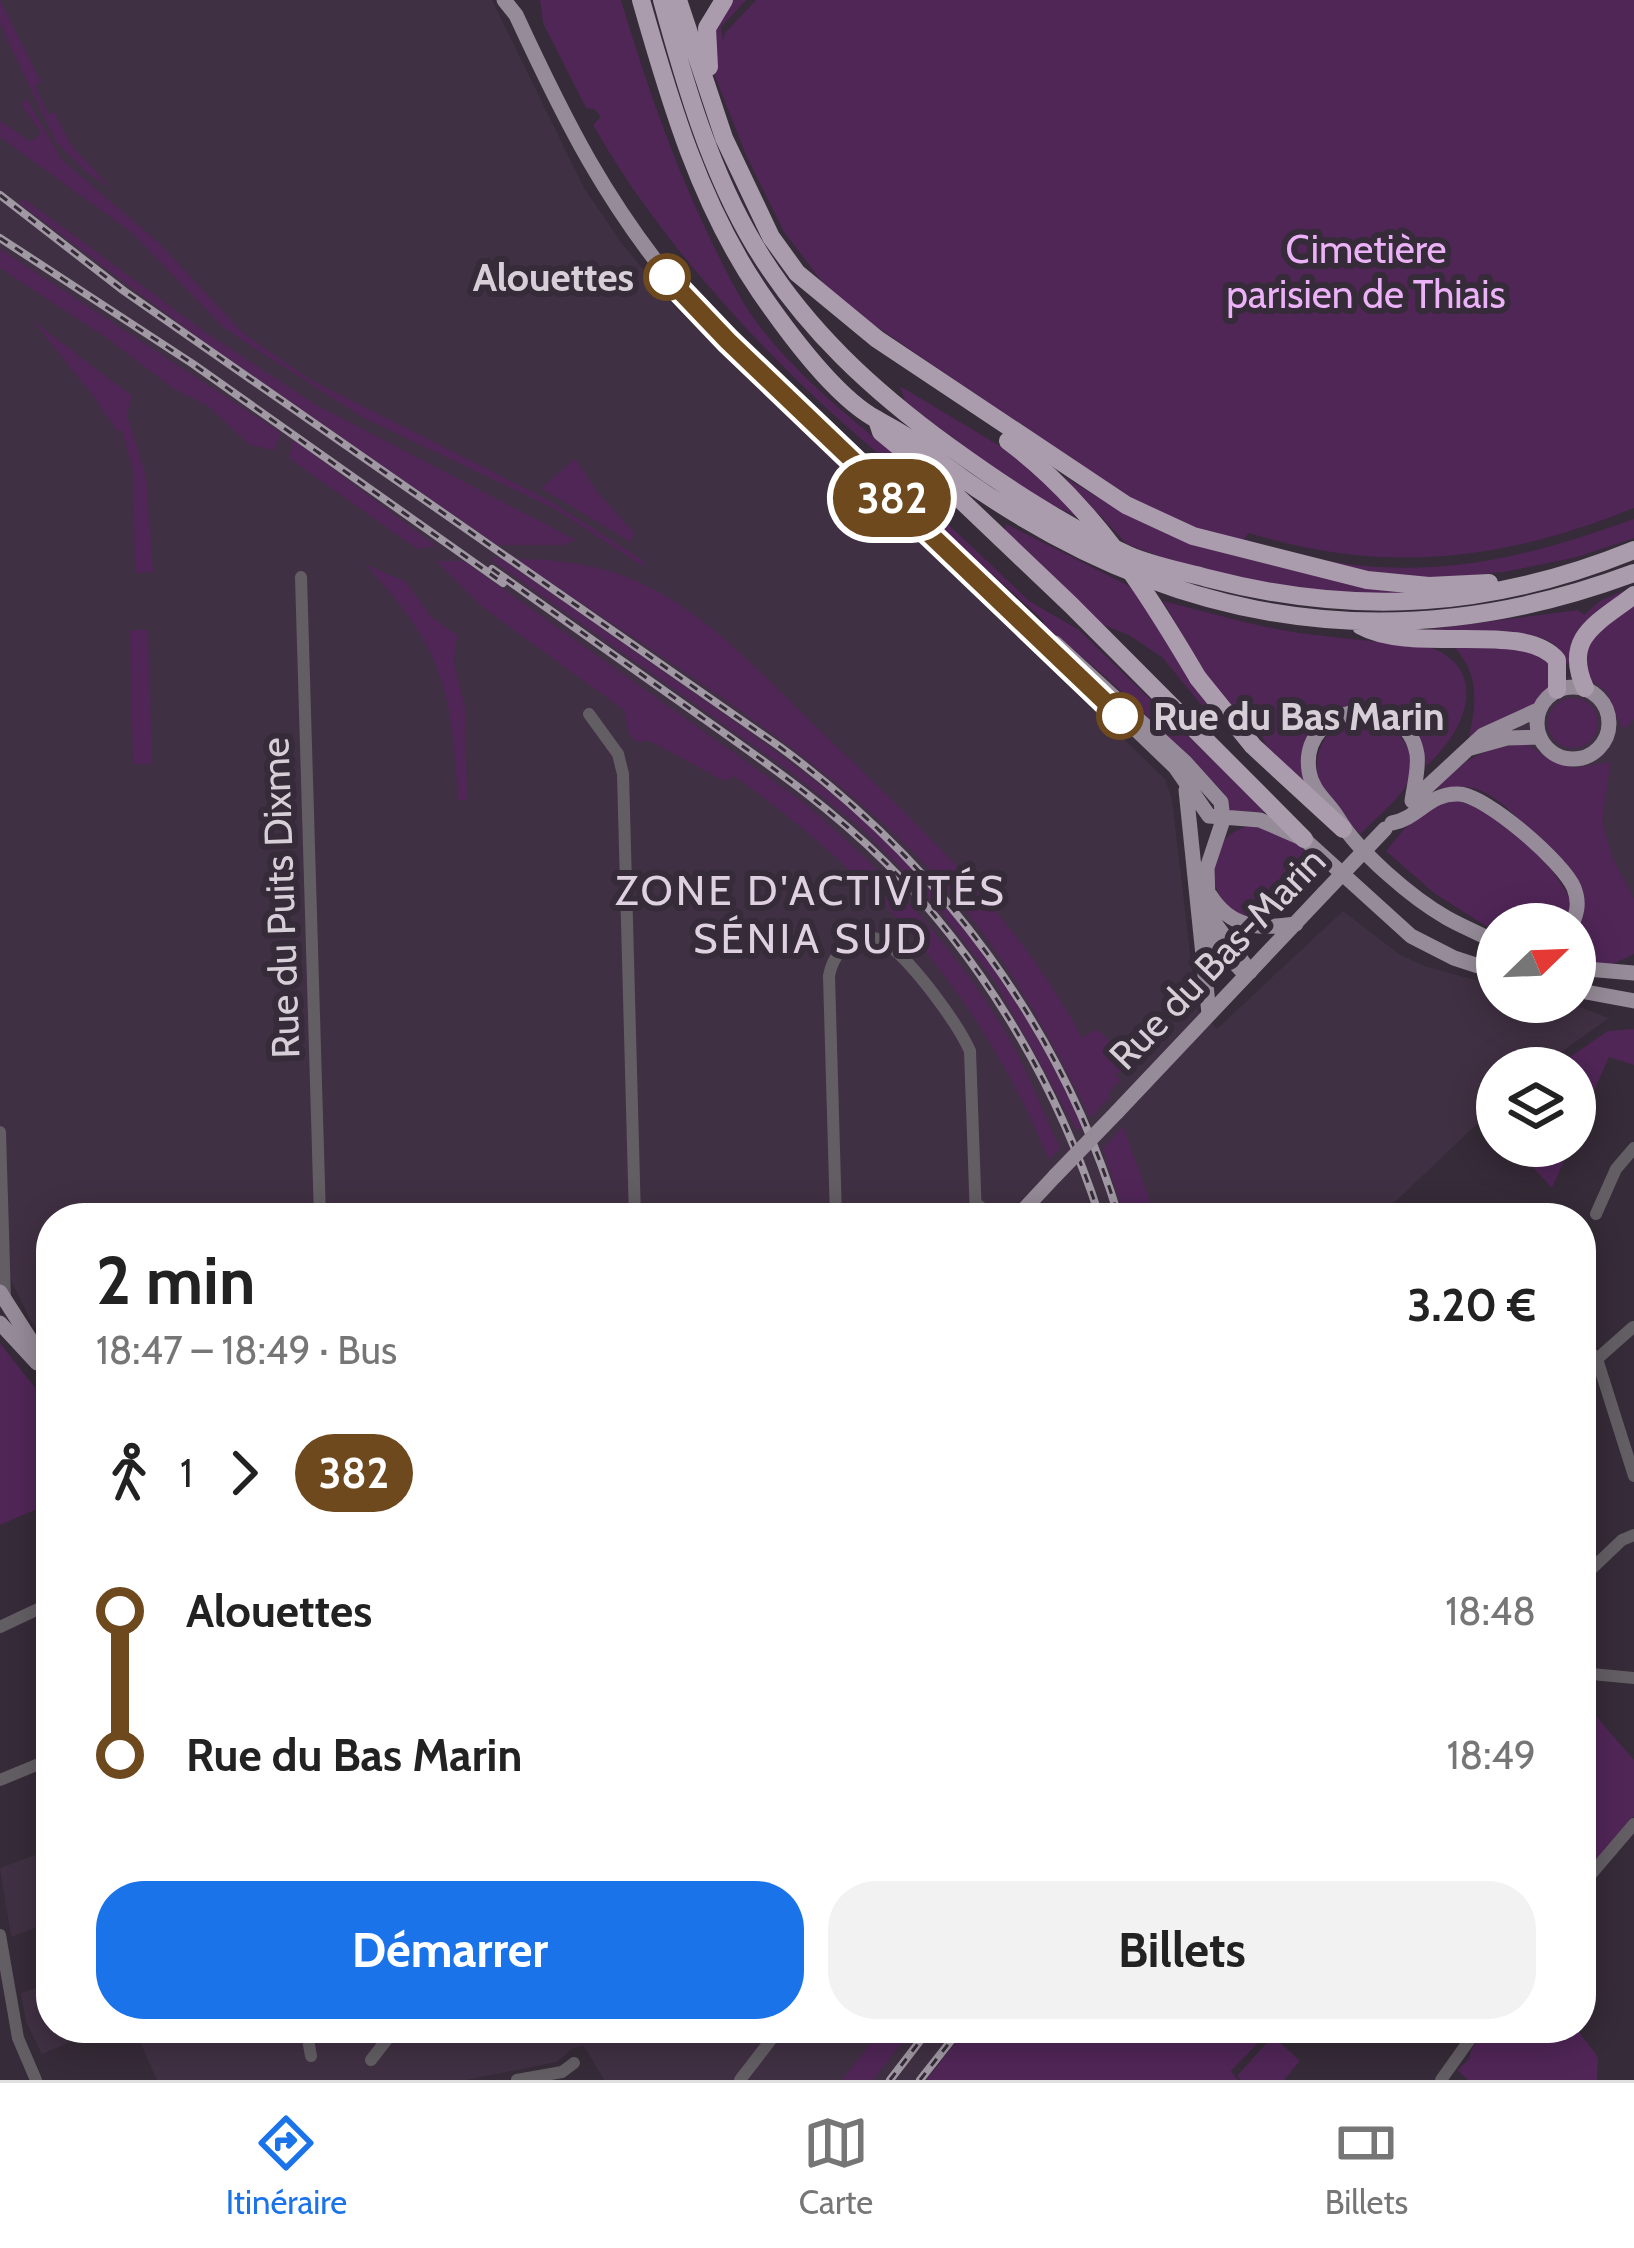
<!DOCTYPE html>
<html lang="fr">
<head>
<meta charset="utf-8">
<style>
	body { margin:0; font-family:Cabin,sans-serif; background:#f2f2f2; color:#222; height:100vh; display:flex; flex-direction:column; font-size:45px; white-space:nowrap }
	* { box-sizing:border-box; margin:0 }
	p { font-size:39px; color:#767676 }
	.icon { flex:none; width:66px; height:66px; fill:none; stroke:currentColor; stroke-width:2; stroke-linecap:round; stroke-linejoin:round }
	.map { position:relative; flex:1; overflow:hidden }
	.details { position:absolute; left:36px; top:1203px; width:1560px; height:840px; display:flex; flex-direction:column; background:#fff; border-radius:48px; box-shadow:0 6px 30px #0003 }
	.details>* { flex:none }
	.badge { padding:0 24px; border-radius:39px; font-size:42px; line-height:78px }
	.needle { width:78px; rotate:67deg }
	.controls { position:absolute; left:1476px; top:903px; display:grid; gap:24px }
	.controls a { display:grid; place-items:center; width:120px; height:120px; border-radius:50%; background:#fff; box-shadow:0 6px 30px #0003; font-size:60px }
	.map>.badge { position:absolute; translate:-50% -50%; box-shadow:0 0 0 6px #fff }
	.legs { display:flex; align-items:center; gap:18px; height:132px; padding:0 60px; font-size:39px }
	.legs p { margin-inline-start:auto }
	.summary { display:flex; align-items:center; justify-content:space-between; height:204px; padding:0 60px }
	h1 { font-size:66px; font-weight:800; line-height:90px }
	.action { display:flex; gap:24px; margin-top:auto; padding:24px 60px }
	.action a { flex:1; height:138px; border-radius:48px; background:#1a73e8; color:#fff; font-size:48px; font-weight:800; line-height:138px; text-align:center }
	.action a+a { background:#f2f2f2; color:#222 }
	ul { padding:0 60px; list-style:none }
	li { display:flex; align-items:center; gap:42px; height:144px; font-size:45px }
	li i { display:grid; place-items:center; width:18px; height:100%; margin:0 15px; background:currentColor }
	li i::after { content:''; width:30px; height:30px; margin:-15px; border:9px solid; border-radius:50%; background:#fff }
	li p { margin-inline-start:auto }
	li:first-child i { background:linear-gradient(#0000 50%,currentColor 0) }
	li:last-child i { background:linear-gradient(currentColor 50%,#0000 0) }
	.dock { display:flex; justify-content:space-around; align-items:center; height:168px; border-top:3px solid #e0e0e0; background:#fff; font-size:33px; color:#767676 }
	.dock a { display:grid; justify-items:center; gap:6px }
	.dock .current { color:#1a73e8 }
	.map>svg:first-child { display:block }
	.built { fill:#403043 }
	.green { fill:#502657 }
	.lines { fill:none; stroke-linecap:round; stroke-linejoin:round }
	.minor { stroke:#635e64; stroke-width:12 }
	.major { stroke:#968b98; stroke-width:15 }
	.highway { stroke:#aa9cac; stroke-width:18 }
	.rail-casing { stroke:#a098a2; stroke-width:8 }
	.rail { stroke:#362b38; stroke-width:3; stroke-dasharray:9; stroke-linecap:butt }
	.major-bridge { stroke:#968b98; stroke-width:15 }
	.highway-bridge { stroke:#aa9cac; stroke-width:18 }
	.line-1-casing { stroke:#fff; stroke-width:27 }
	.line-1 { stroke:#6e491e; stroke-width:18 }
	.stop-1-dot { fill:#fff; stroke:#6e491e; stroke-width:6 }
	.labels { text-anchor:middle; stroke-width:12; stroke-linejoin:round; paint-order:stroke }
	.park-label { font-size:39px; fill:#ecb2f7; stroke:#362b38 }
	.stop-label { font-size:39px; font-weight:bold; fill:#d6cfd7; stroke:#362b38; text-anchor:end }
	.street-label { font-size:39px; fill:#d6cfd7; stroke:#362b38 }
	.neighbourhood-label { font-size:42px; letter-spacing:3px; fill:#dfd1e2; stroke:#362b38 }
</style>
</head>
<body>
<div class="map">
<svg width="1634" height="2080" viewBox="0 0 1634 2080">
	<rect width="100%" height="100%" fill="#362b38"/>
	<!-- built -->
	<path class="built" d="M0,0H492L584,188L623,245L672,304L1165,779L1172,799L1193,979L1190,1002L1217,1029L1343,911L1399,954L1424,966L1497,986V1002H1566L1609,1018L1539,1068H1497V1105L1378,1218H51V1346L31,1321L0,1258Z
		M1634,638V898L1489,751L1573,673Z
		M51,1849V1922L11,1937L0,1868Z
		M51,1983V2028H103L42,2054L26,2022L21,1993Z
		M134,2028H967L925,2080H604L584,2046L573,2048L557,2062L466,2080H157Z"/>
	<!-- green -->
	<path class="green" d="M0,0L41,82L35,86L48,114L54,112L71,145L111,188L87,173L56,142L0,24Z
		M540,0H621C645,80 671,156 707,232C723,265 738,298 761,328C800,378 851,419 901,459L892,465C781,374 664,250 593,125L601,117L594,109L586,108L543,23Z
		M730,0H746L721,27L723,41L725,33L756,0H1634V508C1503,561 1386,575 1249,533L1244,539C1390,588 1493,570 1634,519V538L1577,557L1504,572L1449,577H1392L1195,532L1123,495L870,322L823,283L784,232L746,155L713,71L714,19Z
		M27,99L62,160L159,243L243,333L309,379L550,501L644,561V567L555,509L364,418L251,346L223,327L131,232L0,137V121L31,142L41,133L21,104Z
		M21,199L30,203L208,334L316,405L576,540L563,545H497L201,340L20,204Z
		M0,249L281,433L274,450L250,445L208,406L174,389L107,338L0,268Z
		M33,321L132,396L127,415L146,476L153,572L135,573L133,471L122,430L117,431L94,397Z
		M900,386L1023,460L1084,520L1038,498L984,461L905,402Z
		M293,439L436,546L417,549L289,458Z
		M575,459L598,493L634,533L631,542L541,488Z
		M882,475L932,509L1029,601L1079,630L1266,812H1230L1223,792C1165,734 1109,674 1043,626L1044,621Z
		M1062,476L1116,508L1405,587V595L1349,594L1263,584L1171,561L1127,544Z
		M1006,524L1135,589L1217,715L1212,718L1163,658L1129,635L1096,622L1004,535Z
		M500,558C571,606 641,656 711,705C787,759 861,811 925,879C993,950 1043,1036 1082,1126L1077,1131L994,980L932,901L860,827L788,770L490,559Z
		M516,559C549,559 584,563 615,573C693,598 753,666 810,721C912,819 1015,912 1082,1038L1094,1030L1101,1033L1135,1066L1115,1074L1120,1080L1109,1092L1110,1097L1090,1118C1050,1036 1006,955 945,886C833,759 656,655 516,559Z
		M436,561H464L803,802C878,865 948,939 1000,1023C1024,1062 1041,1107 1060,1148L1049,1160C982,997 877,877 734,776L724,781L650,741L637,742L629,734L624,710L481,606Z
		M365,564L406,582L431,617L457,635L454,664L465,707L467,800H458C451,685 444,651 365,564Z
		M1632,587L1573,640L1568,666C1563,657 1560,648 1551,642C1525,627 1456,632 1425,630L1578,610L1584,615L1600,601Z
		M1163,601C1208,612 1253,626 1299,633C1330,637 1361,640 1392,643C1403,644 1419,644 1429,647C1494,671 1462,735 1426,766C1410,673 1284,691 1305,782L1268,751L1259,728L1254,727L1252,732L1215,690Z
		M1634,603V719L1626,728L1621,726L1606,691L1588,678L1585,646L1596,632Z
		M130,630H148L152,764H133Z
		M1455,648C1486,649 1553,638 1555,683L1536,706L1469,738C1476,703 1480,676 1455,648Z
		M1548 723a25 25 0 1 1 50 0a25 25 0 1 1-50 0Z
		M1381,717C1441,768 1404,792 1360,834C1325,795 1295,769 1338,722Z
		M1526,744L1556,763L1574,768L1611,762L1602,820L1612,857L1634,898V954L1611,965L1575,963V930L1584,908C1556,870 1527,815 1484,792C1469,784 1452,788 1437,789C1461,758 1487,747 1526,744Z
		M1449,800C1494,803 1559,866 1573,907L1565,924H1497V933L1434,893L1386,851L1417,814Z
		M1256,825L1298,844L1324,871C1312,885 1300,903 1284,912C1214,951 1182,833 1256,825Z
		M1634,1029V1065L1609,1057L1587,1107L1575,1103V1068H1554L1608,1031Z
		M1123,1126L1155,1215L1156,1218H1125L1103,1149Z
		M1513,1146H1571L1552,1188Z
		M0,1343L51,1408V1503L0,1525Z
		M1581,1699L1634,1760V1816L1599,1862L1581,1854Z
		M883,2028H913L873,2080H842Z
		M967,2028H1273L1231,2071L1238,2080H926Z
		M1487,2028H1576L1598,2057L1597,2080H1468L1457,2070L1469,2059L1472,2048Z
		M1273,2036L1300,2061L1284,2080H1241L1237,2076Z"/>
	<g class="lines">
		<!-- minor -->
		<path class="minor" d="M301,577L320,1218
			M589,714L618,754L623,774L635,1218
			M0,1132L5,1300
			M978,1205L995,1218
			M1596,1214L1616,1169L1634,1148
			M836,1218L829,976C834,947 862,924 890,946C915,966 957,1022 970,1051L976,1218
			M1581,1342L1597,1359L1634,1476
			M1597,1359L1633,1327
			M1581,1579L1622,1540L1634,1535
			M0,1627L51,1603
			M1581,1673L1634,1678
			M0,1780L51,1759
			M1581,1886L1634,1824
			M0,1935L18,2038L36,2080
			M306,2028L311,2056
			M371,2060L388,2038L387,2028
			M517,2080L562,2072L574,2063
			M740,2080L780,2028
			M1441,2080L1478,2028"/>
		<!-- major -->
		<path class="major" d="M504,0L516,15C566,123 606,203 683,295L1175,767L1209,816L1260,820L1304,839L1411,936L1454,958L1497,972
			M1055,643L1185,762L1221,802L1223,820L1207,868L1208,899L1214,922L1250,972
			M1537 723a36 36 0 1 1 72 0a36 36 0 1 1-72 0Z
			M1471,748L1507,738L1540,737
			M1186,790L1209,1014
			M1413,800L1483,735L1540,709
			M1412,801C1414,786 1419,769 1417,754C1405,687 1299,704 1309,771C1312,792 1329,802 1338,818C1358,852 1412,898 1447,918C1463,927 1481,934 1497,943
			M1392,823C1417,819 1430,792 1459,794C1486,795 1564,863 1574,888C1579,901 1578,911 1572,924
			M1210,895C1231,929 1259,929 1296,924
			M1203,929L1241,970L1248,971
			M1575,968L1634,973
			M1575,990L1634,1001
			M1117,1112L1324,893
			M1016,1218L1055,1176
			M0,1292L51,1372
			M0,1323L37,1363"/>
		<!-- highway -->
		<path class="highway" d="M641,0C670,102 700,204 760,292C787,331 834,396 876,419C889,427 901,432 914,442C1131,615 1369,672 1634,573
			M662,0C685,84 710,171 755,246C804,328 873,391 950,447C1007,488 1064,526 1128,555C1153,566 1181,571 1207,578C1357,617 1491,608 1634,550
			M678,0L724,138L771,237L797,273L877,339L1126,505L1193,536L1367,580L1429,586L1489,583
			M709,67L707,28L724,0
			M877,420L881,432L944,484L1071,605L1304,839
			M1361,626C1413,655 1525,620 1557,660V690
			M1198,678L1253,746L1343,829
			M1585,688C1562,637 1598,623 1634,595"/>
		<defs>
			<path id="rail" d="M0,195L124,291L780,747C940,865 1062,1026 1119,1218
				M0,238L193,364L503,583
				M492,569C562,618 631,667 700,716C765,762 830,807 886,863C984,960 1058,1086 1100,1218
				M890,2080L930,2028
				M920,2080L961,2028"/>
		</defs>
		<!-- rail casing -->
		<use href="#rail" class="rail-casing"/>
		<!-- rail -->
		<use href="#rail" class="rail"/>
		<!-- major-bridge -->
		<path class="major-bridge" d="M1324,893L1385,829
			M1055,1176L1117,1112"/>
		<!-- highway-bridge -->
		<path class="highway-bridge" d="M1008,441C1093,505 1145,588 1198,678"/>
	</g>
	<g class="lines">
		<defs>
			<path id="line-1" d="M667,277L728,341L1120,716"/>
		</defs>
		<!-- line-1 casing -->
		<use href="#line-1" class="line-1-casing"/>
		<!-- line-1 -->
		<use href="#line-1" class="line-1"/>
	</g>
	<!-- markers -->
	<g class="stop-1-dot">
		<circle cx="667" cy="277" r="21"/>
		<circle cx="1120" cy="716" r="21"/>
	</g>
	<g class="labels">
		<!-- park labels -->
		<g class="park-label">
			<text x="1366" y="263">Cimetière<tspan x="1366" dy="45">parisien de Thiais</tspan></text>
		</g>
		<!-- stop labels -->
		<g class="stop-label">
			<text x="634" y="291">Alouettes</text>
			<text x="1153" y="730" text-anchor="start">Rue du Bas Marin</text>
		</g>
		<!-- street labels -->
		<g class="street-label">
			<text transform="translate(280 898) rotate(-92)" y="14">Rue du Puits Dixme</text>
			<text transform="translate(1217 958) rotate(-46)" y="14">Rue du Bas-Marin</text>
		</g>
		<!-- neighbourhood labels -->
		<g class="neighbourhood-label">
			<text x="811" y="905">ZONE D'ACTIVITÉS<tspan x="811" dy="48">SÉNIA SUD</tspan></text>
		</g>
	</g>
</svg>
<div class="controls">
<a><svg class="needle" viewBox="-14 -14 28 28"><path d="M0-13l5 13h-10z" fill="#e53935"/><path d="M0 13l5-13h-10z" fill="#767676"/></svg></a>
<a><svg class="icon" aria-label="layers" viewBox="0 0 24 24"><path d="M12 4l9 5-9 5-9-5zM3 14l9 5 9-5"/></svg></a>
</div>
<b class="badge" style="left:892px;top:498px;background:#6e491e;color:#fff">382</b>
<section class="details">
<div class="summary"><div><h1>2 min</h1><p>18:47 – 18:49 · Bus</p></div><b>3.20 €</b></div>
<div class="legs"><svg class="icon" aria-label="walk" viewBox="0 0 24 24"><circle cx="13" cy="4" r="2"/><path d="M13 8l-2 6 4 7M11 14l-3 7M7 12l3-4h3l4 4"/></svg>1<svg class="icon" aria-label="forward" viewBox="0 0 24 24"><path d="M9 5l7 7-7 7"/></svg><b class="badge" style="background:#6e491e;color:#fff">382</b></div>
<ul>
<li><i style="color:#6e491e"></i><b>Alouettes</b><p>18:48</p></li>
<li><i style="color:#6e491e"></i><b>Rue du Bas Marin</b><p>18:49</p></li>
</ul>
<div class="action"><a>Démarrer</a><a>Billets</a></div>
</section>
</div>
<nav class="dock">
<a class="current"><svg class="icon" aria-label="directions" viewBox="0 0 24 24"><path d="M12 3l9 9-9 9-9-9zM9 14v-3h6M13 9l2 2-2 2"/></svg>Itinéraire</a>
<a><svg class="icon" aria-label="map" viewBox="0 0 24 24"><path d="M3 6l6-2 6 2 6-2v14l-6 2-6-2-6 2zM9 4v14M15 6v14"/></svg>Carte</a>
<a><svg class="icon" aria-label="tickets" viewBox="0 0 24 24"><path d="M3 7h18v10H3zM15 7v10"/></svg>Billets</a>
</nav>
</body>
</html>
